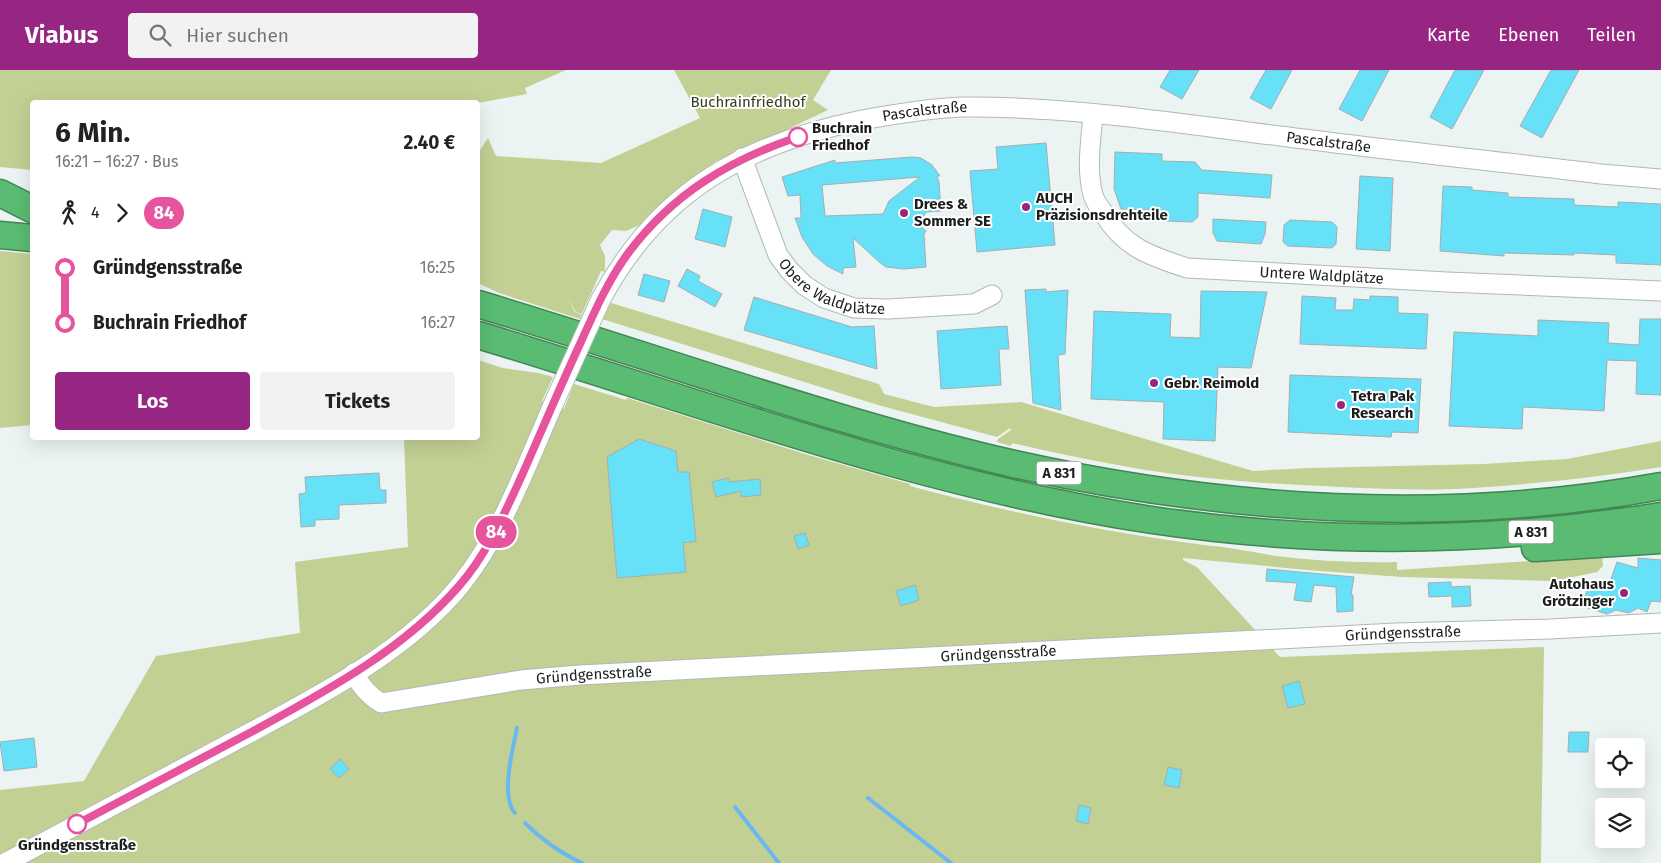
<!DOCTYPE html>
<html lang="de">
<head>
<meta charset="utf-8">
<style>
	body { margin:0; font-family:"Fira Sans",sans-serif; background:#f2f2f2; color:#222; height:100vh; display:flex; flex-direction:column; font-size:19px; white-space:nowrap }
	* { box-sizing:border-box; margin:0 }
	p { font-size:16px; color:#767676 }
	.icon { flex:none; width:28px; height:28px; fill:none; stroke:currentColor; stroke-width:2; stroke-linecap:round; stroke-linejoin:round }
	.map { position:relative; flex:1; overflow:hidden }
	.panel { position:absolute; left:30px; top:30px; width:450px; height:340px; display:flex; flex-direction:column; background:#fff; border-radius:5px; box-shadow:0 5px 20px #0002 }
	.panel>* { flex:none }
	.badge { padding:0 10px; border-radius:16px; font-size:18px; line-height:32px }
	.fabs { position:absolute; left:1595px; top:668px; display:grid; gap:10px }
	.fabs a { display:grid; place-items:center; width:50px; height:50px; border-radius:5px; background:#fff; box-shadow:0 5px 20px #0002; font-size:25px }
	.map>.badge { position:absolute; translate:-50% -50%; box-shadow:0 0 0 2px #fff }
	.legs { display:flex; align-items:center; gap:8px; height:55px; padding:0 25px; font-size:16px }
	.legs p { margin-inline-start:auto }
	.headline { display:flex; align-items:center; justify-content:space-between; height:85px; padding:0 25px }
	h1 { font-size:28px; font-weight:700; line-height:38px }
	.button { display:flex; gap:10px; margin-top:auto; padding:10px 25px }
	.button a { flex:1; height:58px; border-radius:5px; background:#972582; color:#fff; font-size:20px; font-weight:700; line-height:58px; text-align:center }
	.button a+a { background:#f2f2f2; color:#222 }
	ul { padding:0 25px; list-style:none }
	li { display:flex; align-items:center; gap:18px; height:55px; font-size:19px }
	li i { display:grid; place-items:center; width:8px; height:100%; margin:0 6px; background:currentColor }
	li i::after { content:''; width:12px; height:12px; margin:-6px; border:4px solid; border-radius:50%; background:#fff }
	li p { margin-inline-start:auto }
	li:first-child i { background:linear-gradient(#0000 50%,currentColor 0) }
	li:last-child i { background:linear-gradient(currentColor 50%,#0000 0) }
	header { display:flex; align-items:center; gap:30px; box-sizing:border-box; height:70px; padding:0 25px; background:#972582; color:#fff }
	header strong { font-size:24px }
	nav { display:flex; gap:28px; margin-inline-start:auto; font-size:18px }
	.search { width:350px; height:45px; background:#f2f2f2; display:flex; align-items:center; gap:12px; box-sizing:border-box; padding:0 18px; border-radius:5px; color:#767676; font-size:19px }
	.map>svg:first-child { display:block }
	.green { fill:#c2d094 }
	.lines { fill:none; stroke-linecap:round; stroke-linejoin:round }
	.stream { stroke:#6bb7f1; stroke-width:4 }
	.building { fill:#66e1f8; stroke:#a5adaf; fill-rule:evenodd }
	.minor-casing { stroke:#b0b9b7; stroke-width:21 }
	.highway-casing { stroke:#448554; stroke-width:29 }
	.minor { stroke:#fff; stroke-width:19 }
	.highway { stroke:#5abc72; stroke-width:26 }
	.minor-bridge-casing { stroke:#b0b9b7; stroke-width:21; stroke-linecap:butt }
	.minor-bridge { stroke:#fff; stroke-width:19 }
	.line-1-casing { stroke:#fff; stroke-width:11 }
	.line-1 { stroke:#e7549e; stroke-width:8 }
	.stop-1-dot { fill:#fff; stroke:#e7549e; stroke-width:2.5 }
	.poi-dot { fill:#972582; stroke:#fff; stroke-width:2 }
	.labels { text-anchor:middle; stroke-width:4; stroke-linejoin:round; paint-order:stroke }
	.shield { fill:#fff; stroke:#5f6261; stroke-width:1 }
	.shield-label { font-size:14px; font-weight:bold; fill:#1b1e1d }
	.park-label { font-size:15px; fill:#353c17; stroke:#fff }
	.street-label { font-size:15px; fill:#1b1e1d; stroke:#fff }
	.stop-label { font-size:15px; font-weight:bold; fill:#1b1e1d; stroke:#fff; text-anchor:start }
	.poi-label { font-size:15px; font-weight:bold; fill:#1b1e1d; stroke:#fff; text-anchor:start }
</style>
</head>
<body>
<header>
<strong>Viabus</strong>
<div class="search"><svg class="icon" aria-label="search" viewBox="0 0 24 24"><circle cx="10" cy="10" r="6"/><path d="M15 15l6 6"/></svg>Hier suchen</div>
<nav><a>Karte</a><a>Ebenen</a><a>Teilen</a></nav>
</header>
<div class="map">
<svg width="1661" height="793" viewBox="0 0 1661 793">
	<rect width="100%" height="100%" fill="#ebf4f2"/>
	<!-- green -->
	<path class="green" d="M0,0H566L525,18L527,24L478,33L32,32V100L0,97Z
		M674,0H831L813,30L828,40L761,72L716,91L668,127L640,155L626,161L612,160L600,175L605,186V202L601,201L582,244L576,242L568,228L575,242L582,245L580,249L499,223L478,213V83L488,68L496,86L601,93L700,48Z
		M0,181L32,184V355L0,358Z
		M611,233L879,314L884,324L934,337L1021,332L1253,401L1309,398L1483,394L1567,389L1661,371V397C1599,407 1536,414 1473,418C1429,421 1385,419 1341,417C1291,415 1241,412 1190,406C1130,399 1071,386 1012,373L1011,376L997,372L998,369L1011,360L1010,358L997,367L878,335L602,249Z
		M478,290L503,298L538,303L553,307L542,331L564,339L574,314L626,330L627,328L805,384L910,414V416C1007,442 1104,462 1204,475C1228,477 1252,482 1276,486C1316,491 1356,493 1397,492V500L1602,486L1603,496L1597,502L1554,511L1402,507L1307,500L1183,488V490L1197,497L1280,587L1544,577L1541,793H0V720L84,711L156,586L300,563L295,492L408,477L404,368H478Z"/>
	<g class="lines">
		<!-- stream -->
		<path class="stream" d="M868,728L951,793
			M735,737L779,793
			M515,743C500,727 513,678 517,658
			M525,753C542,770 560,783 582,793"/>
	</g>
	<!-- building -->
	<path class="building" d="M1170,0H1199L1182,29L1160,17Z
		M1266,0H1292L1271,39L1250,28Z
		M1360,0H1389L1362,51L1339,39Z
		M1455,0H1484L1452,59L1430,47Z
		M1551,0H1579L1542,68L1520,56Z
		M1046,73L1055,175L977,182L970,101L998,99L996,77Z
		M1115,82L1162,84V91L1195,92L1202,100L1272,105L1270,128L1198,123V147L1192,152L1166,151L1155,140L1121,139L1114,119Z
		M912,87L921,88L932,95L940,106H937L939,112L941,141L926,142L919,155L926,161L924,164L926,197L904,199L886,197L879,192L853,168L856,197L843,198V204L827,196L813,184L802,167L795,148H801L800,125L788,126L782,107L835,90V93ZM920,107L889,131L883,144L825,146L822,115Z
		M1360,106L1393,108L1390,181L1356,179Z
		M1443,116L1472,117V120L1508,123V127L1574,129V135L1618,137V132L1661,134V195L1616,193V185L1574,183V185L1504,183V186L1440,181Z
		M703,139L732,147L725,177L695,169Z
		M1213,149L1266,152L1265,164L1261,174L1217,171L1213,163Z
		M1290,150L1332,152L1337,157L1336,174L1332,178L1288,176L1283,172L1284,155Z
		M687,199L700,206L698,211L722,224L715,237L678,216Z
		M644,204L670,211L664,232L638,225Z
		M1046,219V222L1068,220L1065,284L1058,285L1061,340L1033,333L1025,220Z
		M1201,221L1267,222L1251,298L1218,297L1215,371L1163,369L1164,332L1091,329L1094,241L1171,244L1170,267L1200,268Z
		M1302,226L1336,228L1335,240H1353L1354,229L1370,230V226L1398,227V243L1428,244L1426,279L1300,274Z
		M754,227L852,257L874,256L877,299L744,260Z
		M1640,249H1661V325L1636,324L1637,291L1607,290L1604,341L1523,337L1522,359L1449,356L1454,262L1538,266V250L1609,253L1608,273L1639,275Z
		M1007,256L1009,279H999L1001,315L941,319L937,261Z
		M1290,305L1421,309L1418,363L1392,362L1391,367L1288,362Z
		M639,369L676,381L678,402H689L696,471L683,473L686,502L617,508L607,387Z
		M379,403L380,420H386V433L339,435V449L315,450V456L301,457L299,424L306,423L305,407Z
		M728,408L729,412L760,409L761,425L741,427V421L716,427L712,412Z
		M805,463L809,475L798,479L794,466Z
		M1638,488L1661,490V532L1651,531L1647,542L1638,538L1629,543L1616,540L1607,544L1582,536L1590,512L1601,515L1603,510L1610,512L1617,492L1638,498Z
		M1267,499L1354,507L1351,525H1353V541L1337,542L1336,517L1314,515L1311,532L1294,530L1297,513L1266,511Z
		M1451,512V517L1470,516L1471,536L1452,537V526L1429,527L1428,513Z
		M915,515L919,530L901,536L896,521Z
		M1299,611L1305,634L1288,638L1282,616Z
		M1569,662H1589L1588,682H1568Z
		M34,668L37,697L4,701L0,672Z
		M340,689L349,699L339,708L330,699Z
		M1168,697L1182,700L1179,718L1164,715Z
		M1079,735L1091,738L1088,754L1076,751Z"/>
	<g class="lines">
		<defs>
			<g id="minor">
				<path id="s1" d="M1093,44C1091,70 1086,99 1093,125C1095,131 1099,137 1103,142C1123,177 1150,186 1187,198L1447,212L1661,221"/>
				<path id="s2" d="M742,88L778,185L789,200L804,215L824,228L854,238L888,239L974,234L992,225"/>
				<path id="s3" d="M601,229C659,121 745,74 862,50C895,44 930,38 963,37C1070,36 1175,53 1280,66C1387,80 1494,91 1601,104L1661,109"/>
				<path id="s4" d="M354,603C361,616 368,625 381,633L521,610L580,605L1396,563L1550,559L1661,553"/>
				<path d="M5,793C78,754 151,715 225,676C305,633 405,585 462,513C503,461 526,396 553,335"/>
			</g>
			<path id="highway" d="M0,123L32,139
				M0,165L32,168
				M478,234C656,287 832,352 1014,394C1225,441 1447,455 1661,416
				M478,265C701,332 920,415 1152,450C1321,475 1493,473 1661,446
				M1535,478L1661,470"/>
		</defs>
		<!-- minor casing -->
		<use href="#minor" class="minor-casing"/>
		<!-- highway casing -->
		<use href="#highway" class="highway-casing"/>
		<!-- minor -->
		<use href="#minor" class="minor"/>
		<!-- highway -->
		<use href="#highway" class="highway"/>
		<defs>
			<path id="minor-bridge" d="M553,335L601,229"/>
		</defs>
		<!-- minor-bridge casing -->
		<use href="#minor-bridge" class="minor-bridge-casing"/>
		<!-- minor-bridge -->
		<use href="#minor-bridge" class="minor-bridge"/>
	</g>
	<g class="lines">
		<defs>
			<path id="line-1" d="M77,754C137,722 197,691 257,659C330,619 404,579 459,516C488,483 505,442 523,403C542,360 560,317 580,274C594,243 608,210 629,182C673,124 729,90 798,67"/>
		</defs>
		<!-- line-1 casing -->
		<use href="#line-1" class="line-1-casing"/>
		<!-- line-1 -->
		<use href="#line-1" class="line-1"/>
	</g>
	<!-- markers -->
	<g class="stop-1-dot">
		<circle cx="798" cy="67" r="9"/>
		<circle cx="77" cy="754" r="9"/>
	</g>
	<g class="poi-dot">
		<circle cx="1026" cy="137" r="5"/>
		<circle cx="904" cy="143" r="5"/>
		<circle cx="1154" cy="313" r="5"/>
		<circle cx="1341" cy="335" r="5"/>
		<circle cx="1624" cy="523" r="5"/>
	</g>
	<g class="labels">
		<!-- shield labels -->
		<g class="shield">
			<rect x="1036.5" y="391.5" width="45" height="23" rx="4"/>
			<rect x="1508.5" y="450.5" width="45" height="23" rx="4"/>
		</g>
		<g class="shield-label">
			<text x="1059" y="408">A 831</text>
			<text x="1531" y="467">A 831</text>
		</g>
		<!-- park labels -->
		<g class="park-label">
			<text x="748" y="37">Buchrainfriedhof</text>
		</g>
		<!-- street labels -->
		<g class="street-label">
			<text dy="5" stroke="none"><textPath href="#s3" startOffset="392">Pascalstraße</textPath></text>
			<text dy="5" stroke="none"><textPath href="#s3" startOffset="798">Pascalstraße</textPath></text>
			<text dy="5" stroke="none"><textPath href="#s1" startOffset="340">Untere Waldplätze</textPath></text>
			<text dy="5" stroke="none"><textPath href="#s2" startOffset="170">Obere Waldplätze</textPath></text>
			<text dy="5" stroke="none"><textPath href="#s4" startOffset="1066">Gründgensstraße</textPath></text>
			<text dy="5" stroke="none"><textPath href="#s4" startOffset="661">Gründgensstraße</textPath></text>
			<text dy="5" stroke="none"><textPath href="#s4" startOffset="256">Gründgensstraße</textPath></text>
		</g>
		<!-- stop labels -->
		<g class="stop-label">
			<text x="812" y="63">Buchrain<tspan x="812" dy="17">Friedhof</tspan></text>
			<text x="77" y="780" text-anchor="middle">Gründgensstraße</text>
		</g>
		<!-- poi labels -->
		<g class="poi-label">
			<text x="1036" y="133">AUCH<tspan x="1036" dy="17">Präzisionsdrehteile</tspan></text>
			<text x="914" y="139">Drees &amp;<tspan x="914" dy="17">Sommer SE</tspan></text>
			<text x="1164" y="318">Gebr. Reimold</text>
			<text x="1351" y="331">Tetra Pak<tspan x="1351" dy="17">Research</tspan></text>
			<text x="1614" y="519" text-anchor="end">Autohaus<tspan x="1614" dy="17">Grötzinger</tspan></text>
		</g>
	</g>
</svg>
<div class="fabs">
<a><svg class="icon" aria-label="locate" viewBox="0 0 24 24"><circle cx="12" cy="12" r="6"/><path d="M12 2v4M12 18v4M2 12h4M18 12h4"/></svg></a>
<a><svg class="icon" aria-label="layers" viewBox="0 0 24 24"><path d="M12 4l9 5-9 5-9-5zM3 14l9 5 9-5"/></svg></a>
</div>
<b class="badge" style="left:496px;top:462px;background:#e7549e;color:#fff">84</b>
<section class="panel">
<div class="headline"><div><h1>6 Min.</h1><p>16:21 – 16:27 · Bus</p></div><b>2.40 €</b></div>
<div class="legs"><svg class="icon" aria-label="walk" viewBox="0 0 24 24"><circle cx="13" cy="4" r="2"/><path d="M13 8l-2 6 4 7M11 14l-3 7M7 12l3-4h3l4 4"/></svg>4<svg class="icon" aria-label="forward" viewBox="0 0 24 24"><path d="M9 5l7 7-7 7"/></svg><b class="badge" style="background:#e7549e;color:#fff">84</b></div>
<ul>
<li><i style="color:#e7549e"></i><b>Gründgensstraße</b><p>16:25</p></li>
<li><i style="color:#e7549e"></i><b>Buchrain Friedhof</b><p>16:27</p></li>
</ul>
<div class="button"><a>Los</a><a>Tickets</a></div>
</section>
</div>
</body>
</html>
